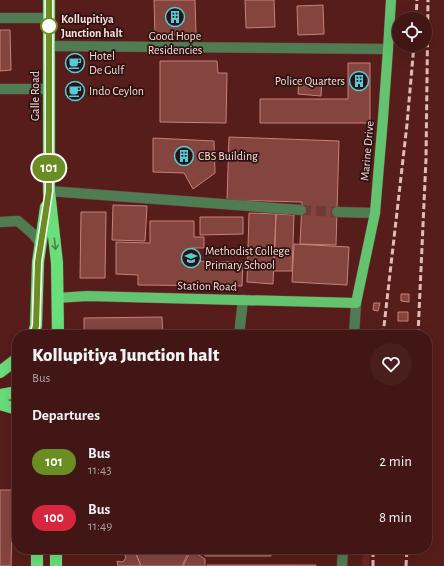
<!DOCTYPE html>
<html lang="en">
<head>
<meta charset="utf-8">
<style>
	body { margin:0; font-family:"Alegreya Sans",sans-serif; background:#481f1d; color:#f1f3f6; height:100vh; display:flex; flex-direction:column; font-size:15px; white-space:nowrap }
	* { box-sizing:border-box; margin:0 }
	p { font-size:13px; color:#ae9fa0 }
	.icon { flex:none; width:22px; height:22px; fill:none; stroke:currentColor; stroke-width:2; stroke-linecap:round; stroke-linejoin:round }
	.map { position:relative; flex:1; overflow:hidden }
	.sheet { position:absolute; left:12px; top:330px; width:420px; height:224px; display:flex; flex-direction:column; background:#411614; border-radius:16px; box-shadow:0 4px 16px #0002,0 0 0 1px #5a3534 }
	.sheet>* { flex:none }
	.badge { padding:0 8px; border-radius:13px; font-size:14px; line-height:26px }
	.tools { position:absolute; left:392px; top:12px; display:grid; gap:8px }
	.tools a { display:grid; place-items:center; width:40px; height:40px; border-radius:50%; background:#411614; box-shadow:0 4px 16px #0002,0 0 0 1px #5a3534; font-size:20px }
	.map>.badge { position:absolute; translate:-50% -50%; box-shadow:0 0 0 2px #fff }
	h2 { padding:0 20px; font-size:15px; line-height:36px }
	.round { display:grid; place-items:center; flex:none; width:42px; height:42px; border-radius:21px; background:#481f1d }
	.head { display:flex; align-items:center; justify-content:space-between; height:68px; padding:0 20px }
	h1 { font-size:19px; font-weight:800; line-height:30px }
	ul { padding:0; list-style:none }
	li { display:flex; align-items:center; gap:12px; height:56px; padding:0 20px }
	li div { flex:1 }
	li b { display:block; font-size:15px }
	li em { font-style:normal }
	li .badge { min-width:44px; font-weight:700; text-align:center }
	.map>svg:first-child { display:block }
	.green { fill:#712420 }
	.building { fill:#84453f; stroke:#c7817a }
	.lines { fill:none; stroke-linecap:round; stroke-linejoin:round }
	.minor-tunnel { stroke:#703a36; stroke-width:10; stroke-dasharray:10 5; stroke-linecap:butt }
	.minor-casing { stroke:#713c38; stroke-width:11 }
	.major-casing { stroke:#713c38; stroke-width:11 }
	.highway-casing { stroke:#713c38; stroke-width:13 }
	.minor { stroke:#4f7c53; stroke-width:10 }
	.major { stroke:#63c36f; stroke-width:10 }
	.highway { stroke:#69df79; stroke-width:12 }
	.rail { stroke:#e0bcb8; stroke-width:3; stroke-dasharray:6 3; stroke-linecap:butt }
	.oneway { stroke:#4e834a }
	.line-casing { stroke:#fff; stroke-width:9 }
	.line { stroke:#6b8e23; stroke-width:6 }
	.stop-dot { fill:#fff; stroke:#6b8e23; stroke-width:2 }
	.labels { text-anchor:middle; stroke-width:3.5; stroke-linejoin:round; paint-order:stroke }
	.stop-label { font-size:12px; font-weight:bold; fill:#fbdcd8; stroke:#2c1210; text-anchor:start }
	.poi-label { font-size:12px; fill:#fbdcd8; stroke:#2c1210; text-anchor:start }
	.street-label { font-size:12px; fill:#fbdcd8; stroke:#2c1210 }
</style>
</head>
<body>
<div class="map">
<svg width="444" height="566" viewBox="0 0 444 566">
	<rect width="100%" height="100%" fill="#571d1a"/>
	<!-- green -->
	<path class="green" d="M363,549H370L369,566H362Z"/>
	<!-- building -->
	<path class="building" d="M154,0H195L196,34L155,35Z
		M245,0H274L275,27L246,28Z
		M323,5L324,34L298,35L297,6Z
		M0,30H10L11,70L0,71Z
		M160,61H217L218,73H227L226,123L160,122Z
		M348,63H370V123H260V99H348Z
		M299,79L322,80L321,96L298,94Z
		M229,137L339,141L336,245L300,244L302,202L227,200Z
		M153,138L214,141L215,173L193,189L184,173L153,172Z
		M113,205L147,206L145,241L112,240Z
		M81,212H106L105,278H80Z
		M249,213L276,214L273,284L247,282Z
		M276,214L294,215L292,271H274Z
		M200,217H243V234L200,235Z
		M150,221H194V237H204V248H192V261L243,262L242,286L138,285V275L116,274V242L150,243Z
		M294,244L349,247L347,285L292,282Z
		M401,294H409V302L401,301Z
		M374,303H380L378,311L373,310Z
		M398,312H408V321H398Z
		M162,317L163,335H84V318Z
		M0,490H13L11,566H0Z
		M113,549H134L141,566H118L117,561L121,562L124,561L126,557L125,555L115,551Z
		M134,549H190L182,566H141Z
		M205,549H271V556H205Z
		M191,550L205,559V566H183Z
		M207,565H288V566H207Z
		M288,565H316V566H288Z"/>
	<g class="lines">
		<!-- minor-tunnel -->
		<path class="minor-tunnel" d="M301,210L337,212"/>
		<defs>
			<path id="minor" d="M0,18H49
				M48,46L388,49
				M0,89H49
				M49,191L301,210
				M337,212L375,213
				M0,222L18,221L33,234L41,244
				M239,335L243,300
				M354,335L356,303
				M342,566L343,549"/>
			<path id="major" d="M57,298L87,296L356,303L375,213L383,118L388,49L391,0"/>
			<path id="highway" d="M49,0V191L57,263L58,335
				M33,335L36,326L38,262L46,207
				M0,372L17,359
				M0,395L17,392
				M0,404L17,409
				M56,549V566
				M37,566V549"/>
		</defs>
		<!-- minor casing -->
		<use href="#minor" class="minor-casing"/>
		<!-- major casing -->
		<use href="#major" class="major-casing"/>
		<!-- highway casing -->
		<use href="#highway" class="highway-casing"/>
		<!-- minor -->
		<use href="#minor" class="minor"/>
		<!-- major -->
		<use href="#major" class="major"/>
		<!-- highway -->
		<use href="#highway" class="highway"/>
		<!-- rail -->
		<path class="rail" d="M416,19L417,0
			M383,335L407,124L414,45
			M418,335L426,159L428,0
			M373,566V549
			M406,566L407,549"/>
	</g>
	<!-- one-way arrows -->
	<defs><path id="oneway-shaft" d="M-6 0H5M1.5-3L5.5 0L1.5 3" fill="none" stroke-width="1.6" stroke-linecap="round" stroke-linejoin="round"/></defs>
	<use class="oneway" href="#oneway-shaft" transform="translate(55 244) rotate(83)"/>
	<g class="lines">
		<defs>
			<path id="line" d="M33,335L36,326L38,262L49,191V0"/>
		</defs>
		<!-- line casing -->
		<use href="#line" class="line-casing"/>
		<!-- line -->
		<use href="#line" class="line"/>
	</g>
	<!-- icons -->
	<defs>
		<symbol id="building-ring" viewBox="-11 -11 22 22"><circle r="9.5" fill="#2c1210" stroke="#53cbda" stroke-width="1.5"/><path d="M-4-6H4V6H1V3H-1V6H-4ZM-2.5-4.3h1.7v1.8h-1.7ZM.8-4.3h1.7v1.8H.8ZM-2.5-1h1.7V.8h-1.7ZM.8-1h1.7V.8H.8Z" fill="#53cbda"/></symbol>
		<symbol id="cafe-ring" viewBox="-11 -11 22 22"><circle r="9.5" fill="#2c1210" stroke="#53cbda" stroke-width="1.5"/><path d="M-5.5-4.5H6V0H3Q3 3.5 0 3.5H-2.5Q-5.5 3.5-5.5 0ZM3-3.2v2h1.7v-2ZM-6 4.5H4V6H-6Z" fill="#53cbda"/></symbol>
		<symbol id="school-ring" viewBox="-11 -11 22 22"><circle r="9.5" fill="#2c1210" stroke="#53cbda" stroke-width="1.5"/><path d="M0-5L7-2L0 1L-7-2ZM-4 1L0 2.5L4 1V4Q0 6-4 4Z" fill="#53cbda"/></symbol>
	</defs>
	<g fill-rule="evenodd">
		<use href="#building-ring" x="164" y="6" width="22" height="22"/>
		<use href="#cafe-ring" x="64" y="52" width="22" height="22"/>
		<use href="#building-ring" x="348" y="70" width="22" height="22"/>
		<use href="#cafe-ring" x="64" y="80" width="22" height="22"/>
		<use href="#building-ring" x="173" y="145" width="22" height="22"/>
		<use href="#school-ring" x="180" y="247" width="22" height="22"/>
	</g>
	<!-- markers -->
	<circle class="stop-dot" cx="49" cy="26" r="8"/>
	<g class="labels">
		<!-- stop labels -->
		<g class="stop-label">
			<text x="61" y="23">Kollupitiya<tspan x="61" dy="14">Junction halt</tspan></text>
		</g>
		<!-- poi labels -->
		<g class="poi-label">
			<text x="175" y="40" text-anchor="middle">Good Hope<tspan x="175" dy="14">Residencies</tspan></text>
			<text x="89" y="60">Hotel<tspan x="89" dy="14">De Gulf</tspan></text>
			<text x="345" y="85" text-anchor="end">Police Quarters</text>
			<text x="89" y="95">Indo Ceylon</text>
			<text x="198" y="160">CBS Building</text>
			<text x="205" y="255">Methodist College<tspan x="205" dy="14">Primary School</tspan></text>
		</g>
		<!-- street labels -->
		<g class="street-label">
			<text transform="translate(35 96) rotate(-90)" y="4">Galle Road</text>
			<text transform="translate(367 151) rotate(-85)" y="4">Marine Drive</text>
			<text transform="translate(207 286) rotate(1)" y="4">Station Road</text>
		</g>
	</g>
</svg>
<div class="tools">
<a><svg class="icon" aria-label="locate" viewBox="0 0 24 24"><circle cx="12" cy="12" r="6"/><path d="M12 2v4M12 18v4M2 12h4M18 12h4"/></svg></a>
</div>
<b class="badge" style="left:49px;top:168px;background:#6b8e23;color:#fff">101</b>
<section class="sheet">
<div class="head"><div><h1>Kollupitiya Junction halt</h1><p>Bus</p></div><a class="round"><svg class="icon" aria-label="heart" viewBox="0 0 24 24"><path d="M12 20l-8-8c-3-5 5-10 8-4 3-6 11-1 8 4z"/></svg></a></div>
<h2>Departures</h2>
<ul>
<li><span class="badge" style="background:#6b8e23;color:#fff">101</span><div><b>Bus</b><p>11:43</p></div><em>2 min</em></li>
<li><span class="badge" style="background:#d7263d;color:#fff">100</span><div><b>Bus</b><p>11:49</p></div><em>8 min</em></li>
</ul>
</section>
</div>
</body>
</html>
